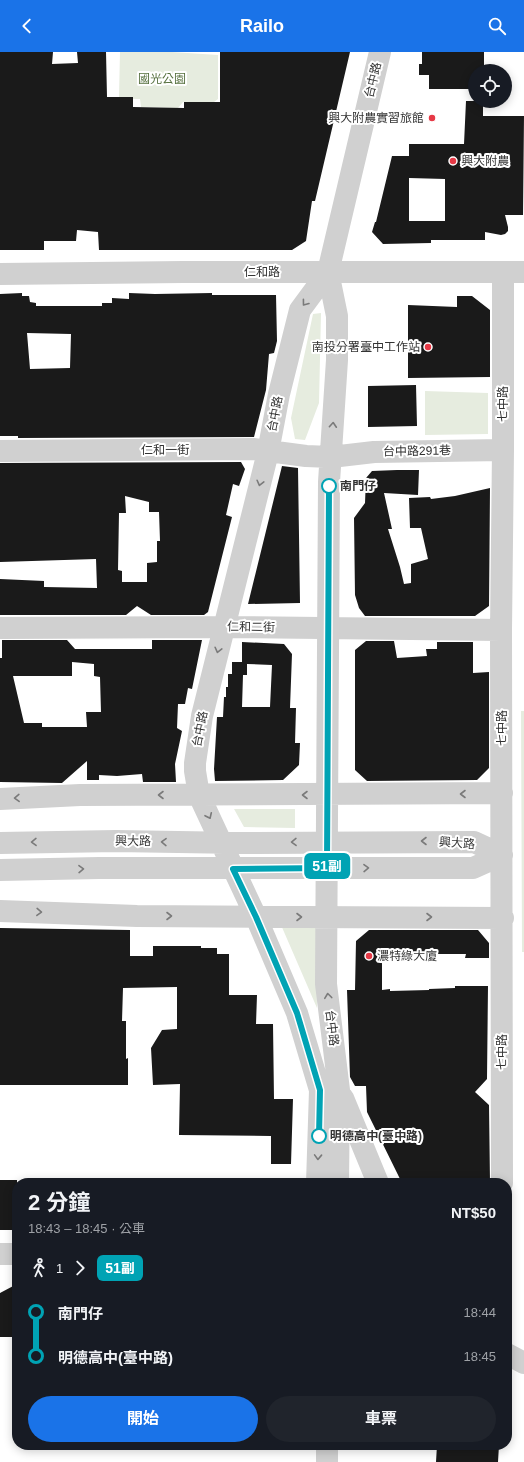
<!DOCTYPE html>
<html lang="zh-TW">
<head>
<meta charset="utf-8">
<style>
	body { margin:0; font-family:Helvetica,"Noto Sans TC",sans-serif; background:#20242c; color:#f1f3f6; height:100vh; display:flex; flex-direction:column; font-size:15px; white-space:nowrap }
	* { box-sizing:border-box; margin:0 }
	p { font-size:13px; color:#9ea1a6 }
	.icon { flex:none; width:22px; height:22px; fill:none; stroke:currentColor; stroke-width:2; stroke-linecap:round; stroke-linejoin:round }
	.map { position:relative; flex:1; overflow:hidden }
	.sheet { position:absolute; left:12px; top:1126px; width:500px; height:272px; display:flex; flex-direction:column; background:#171b24; border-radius:16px; box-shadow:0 2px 10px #0003 }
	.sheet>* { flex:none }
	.badge { padding:0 8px; border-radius:6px; font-size:14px; line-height:26px }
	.tools { position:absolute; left:468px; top:12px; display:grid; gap:8px }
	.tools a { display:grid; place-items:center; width:44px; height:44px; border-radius:50%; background:#171b24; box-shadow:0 2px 10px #0003; font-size:20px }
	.map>.badge { position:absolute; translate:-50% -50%; box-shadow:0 0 0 2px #fff }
	.legs { display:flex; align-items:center; gap:6px; height:44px; padding:0 16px; font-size:13px }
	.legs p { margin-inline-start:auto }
	.summary { display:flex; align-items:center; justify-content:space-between; height:68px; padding:0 16px }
	h1 { font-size:22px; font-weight:700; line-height:30px }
	.action { display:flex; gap:8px; margin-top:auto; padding:8px 16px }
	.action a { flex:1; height:46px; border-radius:24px; background:#1a73e8; color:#fff; font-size:16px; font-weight:700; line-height:46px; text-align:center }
	.action a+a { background:#20242c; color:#f1f3f6 }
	ul { padding:0 16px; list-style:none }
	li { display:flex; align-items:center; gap:14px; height:44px; font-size:15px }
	li i { display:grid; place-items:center; width:6px; height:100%; margin:0 5px; background:currentColor }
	li i::after { content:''; width:10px; height:10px; margin:-5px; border:3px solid; border-radius:50%; background:#171b24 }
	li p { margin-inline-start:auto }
	li:first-child i { background:linear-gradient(#0000 50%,currentColor 0) }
	li:last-child i { background:linear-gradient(currentColor 50%,#0000 0) }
	header { display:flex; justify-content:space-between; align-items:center; height:52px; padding:0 16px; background:#1a73e8; color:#fff; font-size:18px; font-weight:700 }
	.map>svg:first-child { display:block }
	.green { fill:#e6ecdf }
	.building { fill:#1a1a1a; fill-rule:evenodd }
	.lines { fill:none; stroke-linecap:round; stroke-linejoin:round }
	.minor { stroke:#d0d0d0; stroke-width:22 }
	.oneway { stroke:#7a7a7a }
	.line-1-casing { stroke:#fff; stroke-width:9 }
	.line-1 { stroke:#00a3b4; stroke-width:6 }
	.poi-dot { fill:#e63946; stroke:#fff; stroke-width:1.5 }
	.stop-1-dot { fill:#fff; stroke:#00a3b4; stroke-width:2 }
	.labels { text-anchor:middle; stroke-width:4; stroke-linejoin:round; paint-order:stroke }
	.park-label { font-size:12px; fill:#56703f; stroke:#fff }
	.street-label { font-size:12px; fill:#333; stroke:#fff }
	.poi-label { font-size:12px; fill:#333; stroke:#fff; text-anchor:end }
	.stop-label { font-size:12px; font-weight:bold; fill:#333; stroke:#fff; text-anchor:start }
</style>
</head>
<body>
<header><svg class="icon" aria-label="back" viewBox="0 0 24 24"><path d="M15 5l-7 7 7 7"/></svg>Railo<svg class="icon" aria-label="search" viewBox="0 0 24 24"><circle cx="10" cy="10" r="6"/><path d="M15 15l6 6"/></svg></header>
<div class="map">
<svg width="524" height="1410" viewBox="0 0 524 1410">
	<rect width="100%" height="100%" fill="#fff"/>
	<!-- green -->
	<path class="green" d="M120,0H172L218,3V47L214,50H183L178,56L141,55L140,47H133V45H119Z
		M321,261L319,351L305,388L295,387L291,366L313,262Z
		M425,339L488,341V382L425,383Z
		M521,659H524V900H522Z
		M234,757H295V776L244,775Z
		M316,872L317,956L281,873Z"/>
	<!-- building -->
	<path class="building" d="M0,0H53L52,12L78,11L77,0H106L107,45H133V55L184,56V50H220V0H350L315,149H312L306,189L292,198H99L98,180L77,178L76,189H44V198H0Z
		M422,0H484V19H475V37H429V23H419V12H422Z
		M466,49H483V64H524L523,163H505L508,175V179L505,182L501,183L485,180V188H431V191L383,192L372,180L375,170H376L392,104H409V92H464ZM409,126L445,127V169H409Z
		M22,241V244H29L30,250L36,251V254H102V251H112V246L129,247V241L155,242L212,241V243H276L277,289L274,301L269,302L266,338L254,385L18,386V384H0V242ZM27,281L71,282L70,316L30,317Z
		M457,244H472L490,258V325L408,326V253L457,255Z
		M416,333L417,374L368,375V334Z
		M241,410L245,417L239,434L233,432L226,463L232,465L208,560L204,563H151L137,554L126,563H0V527L44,529V535L97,536L96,507L0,510V411ZM125,444L149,450V460H159L160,489H157V510L147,511V530H122V519L118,518L119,461H126Z
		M282,414L298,416L300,551L248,552Z
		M397,418H419L418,443L384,441L392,477H388L400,515L404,532L411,531V512L428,507L421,476H410L409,446L430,445L431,447L455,444L490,436L489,554L475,564H365L359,556L355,543L354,466L365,451L366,426L372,419Z
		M2,588H67L75,597H152V588H202L192,637L188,636L185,652H178L177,676L182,679L175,712L176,730H143L142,722L117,724L99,723V728H87V709L62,731L0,730V606H2ZM72,610L94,612V624L100,625L101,660H86L87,675H42V671H24L13,624H72Z
		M366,589H394L397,606L427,604L426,597H437V590H473V621L489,620V716L477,728L367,729L355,718V598Z
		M242,590L284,592L292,602L290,656H296L295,691H300L299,713L283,728L215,729L214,717L217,665H223L224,645H226V635H228V622H232V610H242ZM247,612L272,613L270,655H242L243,623H247Z
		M0,876L130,878V904H153V894H201V896H217V902H229V943H257L256,972H273L274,1047H293L291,1112H271V1084L179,1083L180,1032L153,1033L151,996L162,978L177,977V935L123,936L122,969H126V1007L128,1006V1033H0Z
		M369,878H478L489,891V906H465L466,902H382V938L390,937V939L429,938V937L455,936V934H488L487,1027L475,1040L489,1053L490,1131H402L367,1060L366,1034H355L350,1025L347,938H355L356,889Z
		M0,1128H17V1178H0Z
		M17,1232V1285H0V1241Z
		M437,1393H499L498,1410H436Z"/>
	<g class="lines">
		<!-- minor -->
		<path class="minor" d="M0,222L183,220H524
			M0,399L253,397L306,404L331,405L374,400L503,398
			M0,576L224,575L501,578
			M0,747L80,743L502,741
			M0,791L116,789L240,791L474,790L502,803
			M0,818L99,816H473L502,803
			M0,859L137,864L503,866
			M343,1046L378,1131
			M317,1131L320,1038L297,961L256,865L199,743L195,719V711L202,664L268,400L279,342L300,258L328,220
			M338,1131L339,1038L326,932L329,430L337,308V264L328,220L380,0
			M502,1131L501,578L503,398V220
			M0,1202H17
			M507,1302L524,1311
			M327,1393V1410"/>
	</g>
	<!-- one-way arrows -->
	<defs><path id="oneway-chevron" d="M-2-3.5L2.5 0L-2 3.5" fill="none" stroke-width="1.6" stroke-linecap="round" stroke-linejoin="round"/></defs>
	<g class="oneway">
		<use href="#oneway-chevron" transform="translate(305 251) rotate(127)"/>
		<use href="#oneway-chevron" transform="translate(333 373) rotate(-86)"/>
		<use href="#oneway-chevron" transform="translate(260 431) rotate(104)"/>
		<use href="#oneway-chevron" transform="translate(218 598) rotate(104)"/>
		<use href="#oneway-chevron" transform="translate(463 742) rotate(180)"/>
		<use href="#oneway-chevron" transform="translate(161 743) rotate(180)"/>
		<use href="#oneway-chevron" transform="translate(305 743) rotate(180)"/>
		<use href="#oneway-chevron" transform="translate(17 746) rotate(178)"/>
		<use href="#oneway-chevron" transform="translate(209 764) rotate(65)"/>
		<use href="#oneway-chevron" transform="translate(424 789) rotate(-180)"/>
		<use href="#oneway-chevron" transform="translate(34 790) rotate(179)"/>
		<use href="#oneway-chevron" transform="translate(164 790) rotate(-179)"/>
		<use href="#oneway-chevron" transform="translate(294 790) rotate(179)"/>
		<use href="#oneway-chevron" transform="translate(366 816) rotate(-1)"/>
		<use href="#oneway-chevron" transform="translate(81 817) rotate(-1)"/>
		<use href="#oneway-chevron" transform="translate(39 860) rotate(2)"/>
		<use href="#oneway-chevron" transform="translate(169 864)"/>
		<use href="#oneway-chevron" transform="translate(299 865)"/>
		<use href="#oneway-chevron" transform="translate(429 865)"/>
		<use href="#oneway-chevron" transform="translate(328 944) rotate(-97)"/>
		<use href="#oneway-chevron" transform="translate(318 1105) rotate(92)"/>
	</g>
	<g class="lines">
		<defs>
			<path id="line-1" d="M319,1084L320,1038L297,961L256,865L233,817L327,816L329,434"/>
		</defs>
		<!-- line-1 casing -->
		<use href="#line-1" class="line-1-casing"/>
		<!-- line-1 -->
		<use href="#line-1" class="line-1"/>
	</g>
	<!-- markers -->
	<g class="poi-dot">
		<circle cx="432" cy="66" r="4"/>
		<circle cx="453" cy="109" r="4"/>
		<circle cx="428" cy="295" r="4"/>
		<circle cx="369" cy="904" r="4"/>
	</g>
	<g class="stop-1-dot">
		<circle cx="329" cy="434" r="7"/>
		<circle cx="319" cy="1084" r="7"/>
	</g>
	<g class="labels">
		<!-- park labels -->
		<g class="park-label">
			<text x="162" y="31">國光公園</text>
		</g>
		<!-- street labels -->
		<g class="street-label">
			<text transform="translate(373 28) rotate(-77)" y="4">台中路</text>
			<text x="262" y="224">仁和路</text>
			<text transform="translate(503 352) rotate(-90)" y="4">七中路</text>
			<text transform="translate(275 362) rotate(-79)" y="4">台中路</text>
			<text x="165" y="402">仁和一街</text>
			<text transform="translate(417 399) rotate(-1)" y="4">台中路291巷</text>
			<text transform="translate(251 575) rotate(1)" y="4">仁和二街</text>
			<text transform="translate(502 676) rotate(-90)" y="4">七中路</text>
			<text transform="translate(200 677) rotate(-79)" y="4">台中路</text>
			<text transform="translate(133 789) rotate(1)" y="4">興大路</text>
			<text transform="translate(457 791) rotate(4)" y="4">興大路</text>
			<text transform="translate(332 976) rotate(83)" y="4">台中路</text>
			<text transform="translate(502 1000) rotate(-90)" y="4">七中路</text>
		</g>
		<!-- poi labels -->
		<g class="poi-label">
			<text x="424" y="70">興大附農實習旅館</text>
			<text x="461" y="113" text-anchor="start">興大附農</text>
			<text x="420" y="299">南投分署臺中工作站</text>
			<text x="377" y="908" text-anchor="start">濃特綠大廈</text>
		</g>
		<!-- stop labels -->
		<g class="stop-label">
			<text x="340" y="438">南門仔</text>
			<text x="330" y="1088">明德高中(臺中路)</text>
		</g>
	</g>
</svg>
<div class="tools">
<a><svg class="icon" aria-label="locate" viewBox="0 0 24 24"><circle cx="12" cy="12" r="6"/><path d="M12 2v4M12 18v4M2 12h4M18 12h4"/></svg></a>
</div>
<b class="badge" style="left:327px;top:814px;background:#00a3b4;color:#fff">51副</b>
<section class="sheet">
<div class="summary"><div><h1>2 分鐘</h1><p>18:43 – 18:45 · 公車</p></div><b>NT$50</b></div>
<div class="legs"><svg class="icon" aria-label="walk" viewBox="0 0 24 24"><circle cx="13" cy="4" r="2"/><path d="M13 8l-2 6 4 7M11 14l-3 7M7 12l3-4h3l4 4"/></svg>1<svg class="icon" aria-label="forward" viewBox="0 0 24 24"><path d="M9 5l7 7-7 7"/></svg><b class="badge" style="background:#00a3b4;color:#fff">51副</b></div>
<ul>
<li><i style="color:#00a3b4"></i><b>南門仔</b><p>18:44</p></li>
<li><i style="color:#00a3b4"></i><b>明德高中(臺中路)</b><p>18:45</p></li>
</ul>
<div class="action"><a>開始</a><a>車票</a></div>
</section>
</div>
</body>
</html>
